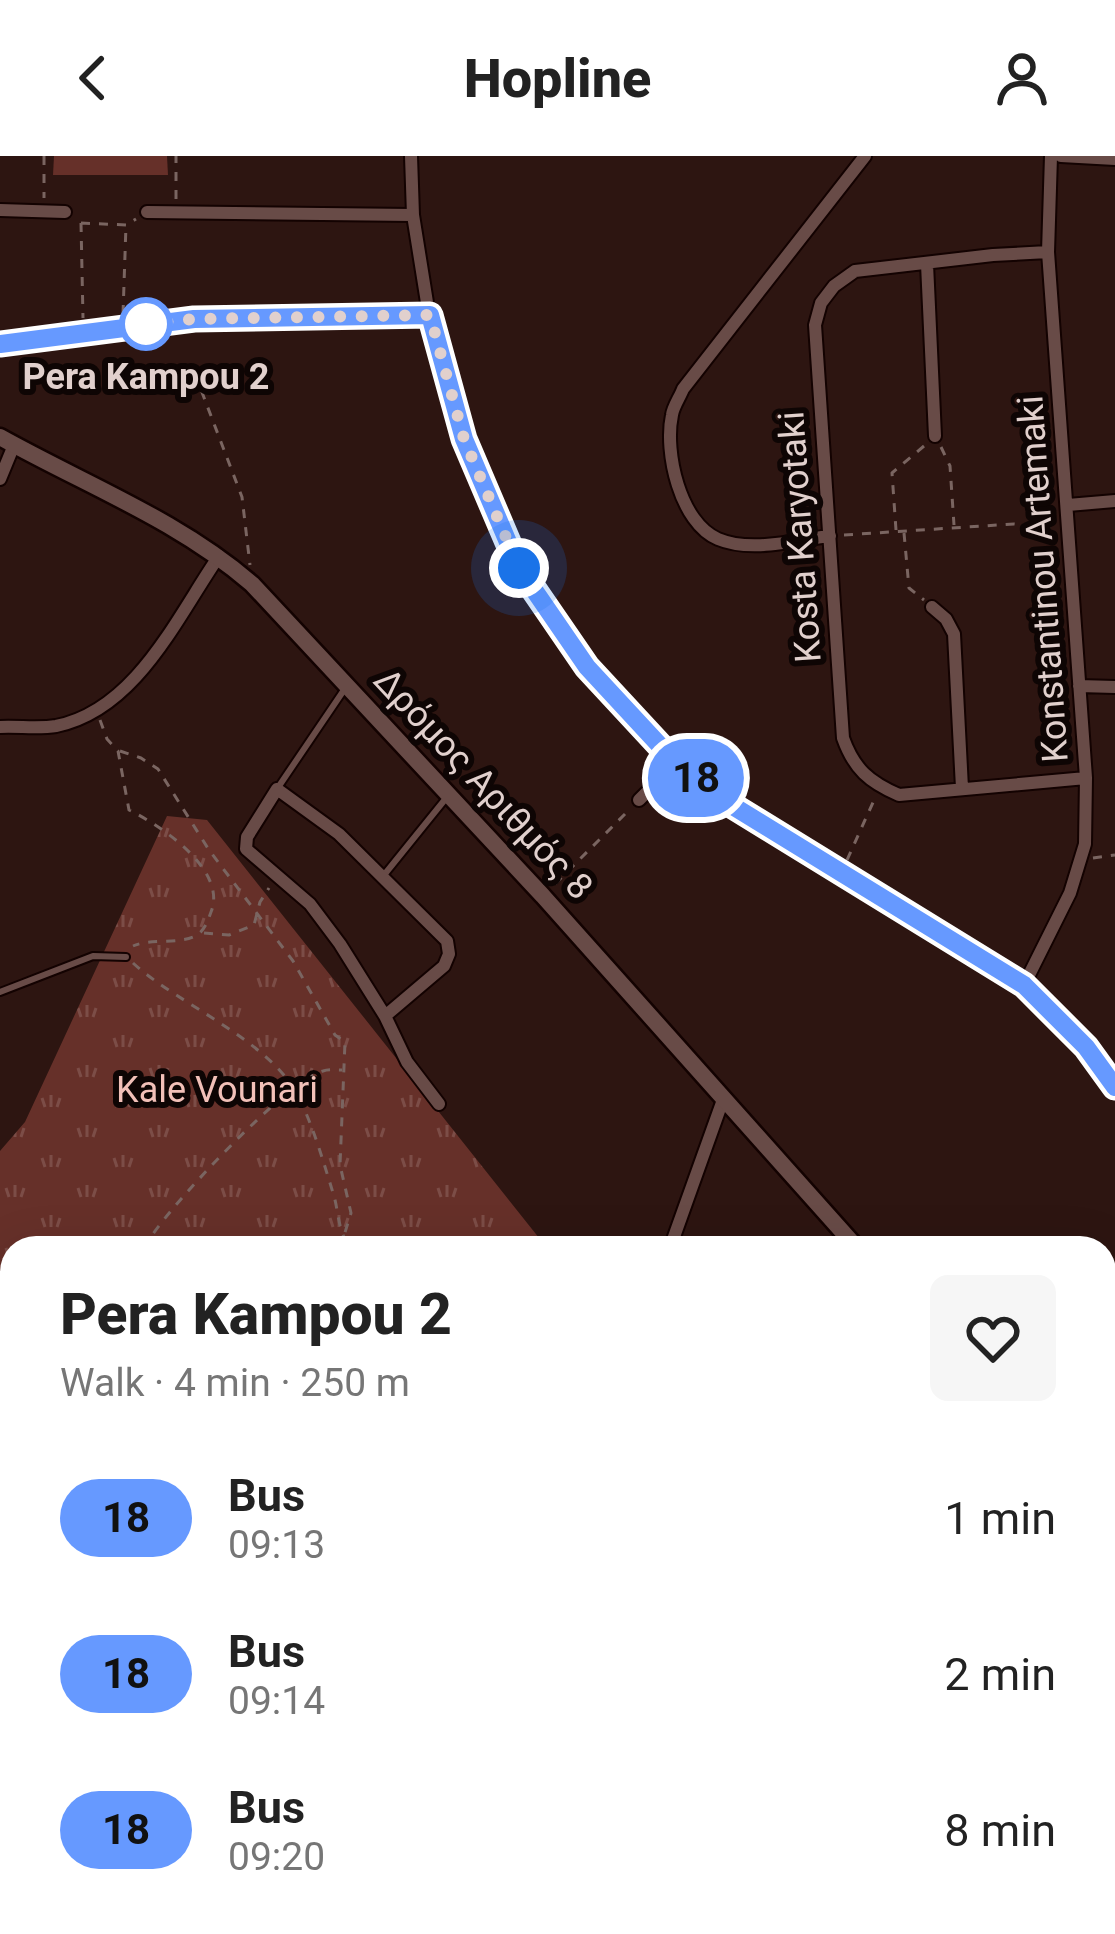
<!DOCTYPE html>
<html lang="en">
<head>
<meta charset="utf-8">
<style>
	body { margin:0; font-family:Roboto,sans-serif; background:#f6f6f6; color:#222; height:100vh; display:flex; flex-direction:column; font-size:45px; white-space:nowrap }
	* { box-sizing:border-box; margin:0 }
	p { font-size:39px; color:#767676 }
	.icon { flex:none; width:66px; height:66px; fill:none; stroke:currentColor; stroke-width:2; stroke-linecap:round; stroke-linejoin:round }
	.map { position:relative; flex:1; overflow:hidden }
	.details { position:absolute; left:0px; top:1080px; width:1116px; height:699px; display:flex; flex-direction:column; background:#fff; border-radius:36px 36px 0 0; box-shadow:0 12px 48px #0002 }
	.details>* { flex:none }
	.badge { padding:0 24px; border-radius:39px; font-size:42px; line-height:78px }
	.you { position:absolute; width:60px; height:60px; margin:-30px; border:9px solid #fff; border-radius:50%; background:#1a73e8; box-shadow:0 0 0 18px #1a73e833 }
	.map>.badge { position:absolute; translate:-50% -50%; box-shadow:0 0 0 6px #fff }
	.round { display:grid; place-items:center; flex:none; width:126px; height:126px; border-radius:18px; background:#f6f6f6 }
	.overview { display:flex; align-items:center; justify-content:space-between; height:204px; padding:0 60px }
	h1 { font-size:57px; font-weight:800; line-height:90px }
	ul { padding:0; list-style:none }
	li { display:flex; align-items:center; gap:36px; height:156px; padding:0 60px }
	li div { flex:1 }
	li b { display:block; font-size:45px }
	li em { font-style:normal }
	li .badge { min-width:132px; font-weight:700; text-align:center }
	header { display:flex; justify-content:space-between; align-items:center; height:156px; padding:0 60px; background:#fff; font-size:54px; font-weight:800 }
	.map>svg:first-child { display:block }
	.green { fill:#663029 }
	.park { fill:url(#park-tufts) }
	.building { fill:url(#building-cross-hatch) }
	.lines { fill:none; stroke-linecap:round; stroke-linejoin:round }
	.lane-casing { stroke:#130201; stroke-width:10 }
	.street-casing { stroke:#130201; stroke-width:16 }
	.secondary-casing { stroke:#130201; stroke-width:21 }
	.path { stroke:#7a6561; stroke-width:3; stroke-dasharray:9 9; stroke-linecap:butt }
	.lane { stroke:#684b47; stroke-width:6 }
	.street { stroke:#684b47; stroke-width:12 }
	.secondary { stroke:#684b47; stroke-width:16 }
	.line-casing { stroke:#fff; stroke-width:27 }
	.line { stroke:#69f; stroke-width:18 }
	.walk { stroke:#e1d0cd; stroke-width:12; stroke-dasharray:0 21.6 }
	.stop-dot { fill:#fff; stroke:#69f; stroke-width:6 }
	.labels { text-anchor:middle; stroke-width:12; stroke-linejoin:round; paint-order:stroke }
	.stop-label { font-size:36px; font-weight:bold; fill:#e1d0cd; stroke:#0e0504 }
	.street-label { font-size:36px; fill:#e1d0cd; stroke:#0e0504 }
	.park-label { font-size:36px; fill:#f2c0b8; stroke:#0e0504 }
</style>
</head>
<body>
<header><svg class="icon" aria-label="back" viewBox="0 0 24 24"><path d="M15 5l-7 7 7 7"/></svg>Hopline<svg class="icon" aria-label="person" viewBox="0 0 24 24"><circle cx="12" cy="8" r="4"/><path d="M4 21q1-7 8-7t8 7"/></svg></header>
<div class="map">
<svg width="1115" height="1778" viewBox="0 0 1115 1778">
	<defs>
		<pattern id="park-tufts" width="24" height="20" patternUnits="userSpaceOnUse" patternTransform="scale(3)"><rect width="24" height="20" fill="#663029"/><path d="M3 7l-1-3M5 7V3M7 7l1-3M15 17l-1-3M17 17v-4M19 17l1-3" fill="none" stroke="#7c4d47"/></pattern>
		<pattern id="building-cross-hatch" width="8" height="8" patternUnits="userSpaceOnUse" patternTransform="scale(3)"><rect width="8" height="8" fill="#c66a5e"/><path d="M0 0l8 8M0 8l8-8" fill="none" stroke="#985b53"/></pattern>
	</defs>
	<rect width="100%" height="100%" fill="#2d1511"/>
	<!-- green -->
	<path class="green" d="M54,0H167L168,19H53Z"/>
	<!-- park -->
	<path class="park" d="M167,660L207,664L547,1092H12V1735L0,1742V995L25,966Z
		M126,1767H587V1778H133Z"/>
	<!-- building -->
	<path class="building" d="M39,1767H84L92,1778H47Z"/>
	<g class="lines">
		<defs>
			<path id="lane" d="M277,633L346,531
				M384,719L447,641
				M0,836L93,800L126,801
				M0,1628L12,1634"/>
			<path id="street" d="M411,0L413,59L429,159L464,283L519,412L587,511L676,607L728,647L1024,829L1086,891L1115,931
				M1061,0L1115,3
				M0,54L65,56
				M147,56L413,59
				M1048,96L993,99L855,115L834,130L821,147L815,169L843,582C854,613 869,626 899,639L1086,622
				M927,108L935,280
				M0,188L194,163L429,159
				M0,323L14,289
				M1068,349L1115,345
				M830,380C796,384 751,397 718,383C680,367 664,296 672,259C673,251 680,241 683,233L865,0
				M932,451L946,463L954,478L962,632
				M1079,530L1115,531
				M0,571C18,570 39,573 56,570C136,554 177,461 219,400
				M639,644L676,607
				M1024,829L1070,737L1085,688L1086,622L1048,96L1051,0
				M385,860L444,810L449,798L447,785L339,678L277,633L247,681L246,693L310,748L340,788L385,860L407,906L439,948
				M670,1092L724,941
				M1104,1151L1115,1146
				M638,1767L643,1778"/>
			<path id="secondary" d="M0,281C86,329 178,364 252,428L543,740L857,1092
				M1104,1419L1115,1431"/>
		</defs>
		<!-- lane casing -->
		<use href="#lane" class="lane-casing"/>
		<!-- street casing -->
		<use href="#street" class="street-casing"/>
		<!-- secondary casing -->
		<use href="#secondary" class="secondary-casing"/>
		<!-- path -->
		<path class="path" d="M44,0V42
			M176,43V0
			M81,67L83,162
			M81,67L126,69L136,63
			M123,158L126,69
			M195,218L242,341L250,409
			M941,291L950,310L954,369
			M896,374L892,317L924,290
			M904,377L909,432L924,444
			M844,379L1014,368L1056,372
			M100,564L107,583L118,595L129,654C160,669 228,714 211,756C208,764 205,774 197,779C180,789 151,782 133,790
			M120,595L141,602L158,613L209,694L293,805L335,879L345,886L340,1009L351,1057L343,1083L330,1092
			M1093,702L1115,699
			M847,704L875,642
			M555,728L629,654
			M204,777L229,779L254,769L260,746L269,732
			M133,807C177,848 272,885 299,942C314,972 324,1008 334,1040C339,1058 338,1077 351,1092
			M144,1092C161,1058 287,924 323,915C329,913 335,914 342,914
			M0,1196L12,1183"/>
		<!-- lane -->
		<use href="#lane" class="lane"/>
		<!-- street -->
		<use href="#street" class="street"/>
		<!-- secondary -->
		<use href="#secondary" class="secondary"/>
	</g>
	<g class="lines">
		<defs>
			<path id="line" d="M0,188L194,163L430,159L464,283L519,412L587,511L676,607L728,647L1024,829L1086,891L1115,931"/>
		</defs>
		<!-- line casing -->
		<use href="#line" class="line-casing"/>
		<!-- line -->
		<use href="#line" class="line"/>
		<!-- walk -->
		<path class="walk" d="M146,168L194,163L430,159L464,283L519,412"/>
	</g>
	<!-- markers -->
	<circle class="stop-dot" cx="146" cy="168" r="24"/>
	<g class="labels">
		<!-- stop labels -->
		<g class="stop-label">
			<text x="146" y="233">Pera Kampou 2</text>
		</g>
		<!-- street labels -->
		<g class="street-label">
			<text transform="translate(799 381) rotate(-94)" y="13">Kosta Karyotaki</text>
			<text transform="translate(1042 423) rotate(-94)" y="13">Konstantinou Artemaki</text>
			<text transform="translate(484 627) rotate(47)" y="13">Δρόμος Αριθμός 8</text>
		</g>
		<!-- park labels -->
		<g class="park-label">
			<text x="217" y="946">Kale Vounari</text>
		</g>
	</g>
</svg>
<div class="you" style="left:519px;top:412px"></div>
<b class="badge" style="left:696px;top:622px;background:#69f;color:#111">18</b>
<section class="details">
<div class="overview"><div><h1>Pera Kampou 2</h1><p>Walk · 4 min · 250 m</p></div><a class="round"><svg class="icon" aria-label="heart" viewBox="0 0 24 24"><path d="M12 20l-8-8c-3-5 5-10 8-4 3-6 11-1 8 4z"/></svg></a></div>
<ul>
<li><span class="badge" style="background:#69f;color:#111">18</span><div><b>Bus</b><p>09:13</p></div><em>1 min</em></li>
<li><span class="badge" style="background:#69f;color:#111">18</span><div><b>Bus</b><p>09:14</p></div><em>2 min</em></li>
<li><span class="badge" style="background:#69f;color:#111">18</span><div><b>Bus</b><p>09:20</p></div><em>8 min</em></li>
</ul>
</section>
</div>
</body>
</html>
